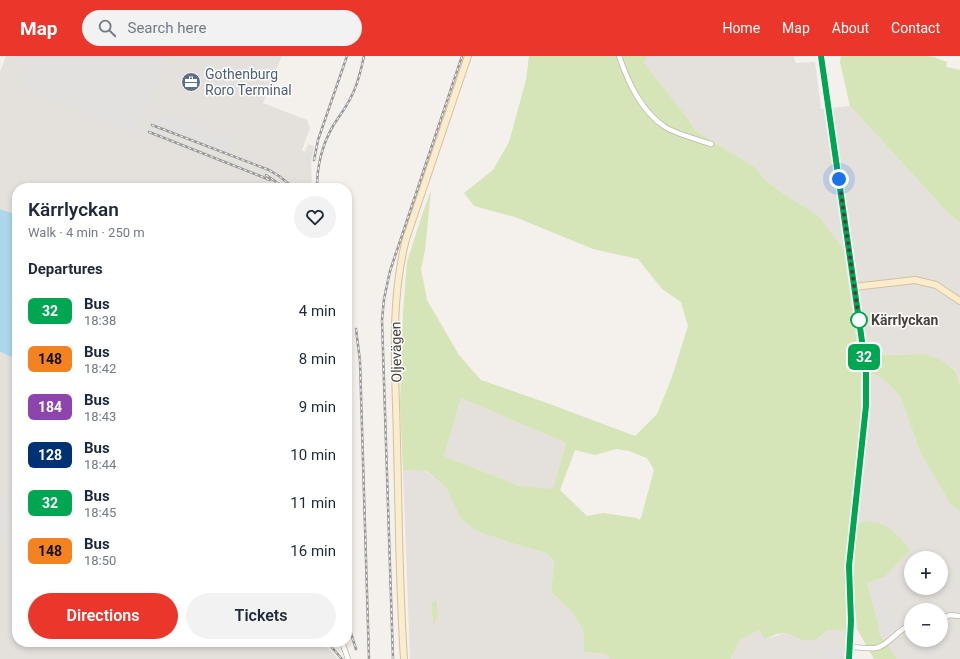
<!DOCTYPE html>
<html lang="en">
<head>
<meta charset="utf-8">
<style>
	body { margin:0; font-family:Roboto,sans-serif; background:#f2f2f3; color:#1f2937; height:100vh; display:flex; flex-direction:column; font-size:15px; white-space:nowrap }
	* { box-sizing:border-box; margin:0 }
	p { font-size:13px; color:#747a83 }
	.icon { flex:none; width:22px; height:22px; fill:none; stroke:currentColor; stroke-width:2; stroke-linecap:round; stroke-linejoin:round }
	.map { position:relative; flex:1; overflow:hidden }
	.details { position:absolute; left:12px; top:127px; width:340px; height:464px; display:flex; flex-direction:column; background:#fff; border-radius:16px; box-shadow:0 2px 6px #0003 }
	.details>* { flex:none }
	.badge { padding:0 8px; border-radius:6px; font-size:14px; line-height:26px }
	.fabs { position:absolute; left:904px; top:495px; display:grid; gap:8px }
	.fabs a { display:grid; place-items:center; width:44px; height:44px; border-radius:50%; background:#fff; box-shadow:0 2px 6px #0003; font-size:20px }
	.you { position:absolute; width:20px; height:20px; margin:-10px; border:3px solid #fff; border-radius:50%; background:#1a73e8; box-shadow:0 0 0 6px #1a73e833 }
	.map>.badge { position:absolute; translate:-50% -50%; box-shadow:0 0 0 2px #fff }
	h2 { padding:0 16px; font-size:15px; line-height:36px }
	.round { display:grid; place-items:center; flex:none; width:42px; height:42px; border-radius:21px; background:#f2f2f3 }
	.headline { display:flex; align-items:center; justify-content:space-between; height:68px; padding:0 16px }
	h1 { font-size:19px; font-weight:600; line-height:30px }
	.button { display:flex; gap:8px; margin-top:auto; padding:8px 16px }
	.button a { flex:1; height:46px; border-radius:24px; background:#eb362b; color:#fff; font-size:16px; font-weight:600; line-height:46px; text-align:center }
	.button a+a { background:#f2f2f3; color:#1f2937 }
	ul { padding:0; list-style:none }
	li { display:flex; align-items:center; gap:12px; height:48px; padding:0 16px }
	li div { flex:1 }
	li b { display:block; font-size:15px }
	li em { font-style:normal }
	li .badge { min-width:44px; font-weight:700; text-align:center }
	header { display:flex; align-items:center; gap:24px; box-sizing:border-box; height:56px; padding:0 20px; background:#eb362b; color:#fff }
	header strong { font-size:19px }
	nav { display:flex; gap:22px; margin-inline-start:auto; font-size:14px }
	.search { width:280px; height:36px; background:#f2f2f3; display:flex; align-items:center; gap:10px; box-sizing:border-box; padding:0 14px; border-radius:22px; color:#747a83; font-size:15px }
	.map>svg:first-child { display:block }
	.industrial { fill:#e4e0dc; fill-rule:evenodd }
	.green { fill:#d5e5b7; fill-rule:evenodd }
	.parking { fill:#e3e1df }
	.water { fill:#acd8ec }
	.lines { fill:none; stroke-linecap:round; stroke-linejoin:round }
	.street-casing { stroke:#bfb7ae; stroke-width:6 }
	.secondary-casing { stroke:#d4c19f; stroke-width:8 }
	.street { stroke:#fff; stroke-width:4.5 }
	.secondary { stroke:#fbecce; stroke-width:6 }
	.rail-casing { stroke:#989898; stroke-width:2.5 }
	.rail { stroke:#fff; stroke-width:1; stroke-dasharray:3; stroke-linecap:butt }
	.line-casing { stroke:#fff; stroke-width:9 }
	.line { stroke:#00a651; stroke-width:6 }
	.walk { stroke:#484139; stroke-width:4; stroke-dasharray:0 7.2 }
	.stop-dot { fill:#fff; stroke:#00a651; stroke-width:2 }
	.labels { text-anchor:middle; stroke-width:3; stroke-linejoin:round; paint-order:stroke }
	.service-label { font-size:14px; fill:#4e5e75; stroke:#fff; text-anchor:start }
	.stop-label { font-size:14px; font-weight:bold; fill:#484139; stroke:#fff; text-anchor:start }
	.street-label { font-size:14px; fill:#484139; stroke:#fff }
</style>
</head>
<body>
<header>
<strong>Map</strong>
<div class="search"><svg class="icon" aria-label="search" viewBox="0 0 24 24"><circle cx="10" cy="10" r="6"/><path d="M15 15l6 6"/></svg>Search here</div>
<nav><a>Home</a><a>Map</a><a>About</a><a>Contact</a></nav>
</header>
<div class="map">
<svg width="960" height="603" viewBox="0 0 960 603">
	<rect width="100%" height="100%" fill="#f4f0eb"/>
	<!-- industrial -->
	<path class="industrial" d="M6,0H282L263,47L307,64L310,72L302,94L305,96L308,88L314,90L311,106L312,132H17V159L0,153V16Z
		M648,0H793L796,7L815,6L821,53L850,50L949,158L960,167V330L956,314L924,298L859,299L844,194L819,160L781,136L764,123L756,112L696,75L685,59L642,6Z
		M0,296L17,303V586H321L339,603H0Z
		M870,316L886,325L901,342L920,396L951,449L960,456V603H897L879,577V571L867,527L884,521L865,465L856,469L868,372ZM911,502H941V532H911ZM911,554H941V584H911Z
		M461,342L566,387L553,434L520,430L444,400Z
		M403,414L426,415L447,433L460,462L479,476L508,486L546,497L554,505L551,536L572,556L583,574L584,596L608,598L610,603H410ZM437,544L438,563L435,564V566L433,568L431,547Z
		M759,574L766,583L786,577L805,585L815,584L828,574H848L846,603H731L740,584Z"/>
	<!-- green -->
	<path class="green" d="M478,0L443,103L431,135L425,194L421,213L427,244L459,299L481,324L547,347L635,380L657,358L672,321L688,270L681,246L662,233L638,203L593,193L515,161L474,150L464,137L493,114L509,86L526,24L529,0H648L643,6L685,59L696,75L756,112L764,123L781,136L819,160L844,194L861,317V360L845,517L846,558L848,574H828L815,584L805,585L786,577L777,578L765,583L759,574L740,584L731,603H610L607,598L584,596L583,574L572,556L551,536L554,505L546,497L508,486L479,476L460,462L447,433L427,415L403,414L400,347L403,256L407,206L423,156L443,103ZM461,342L566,387L553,433L520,430L444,400ZM616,393L629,395L647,402L654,414L641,462L639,464L637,462L603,457L587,460L560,434L575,394L595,399Z
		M841,0H930L947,6L946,11L960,14V167L949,158L850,50L840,6Z
		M924,298L939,303L956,315L960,330V456L951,449L920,396L901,342L886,325L870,316L869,299Z
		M865,465C870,466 876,466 881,468C893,473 903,484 910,495L884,521L867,527L879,571V577L897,603H874L857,573L853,527L856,483V469Z
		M437,544L438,563L435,564V566H437L433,568L431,547Z"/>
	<!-- parking -->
	<path class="parking" d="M32,0H168L137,77L21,31Z
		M214,16L251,30L248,40L210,25Z
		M160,56L233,85L229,96L155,67Z
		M0,436L10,439L8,487L0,484Z
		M881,535L883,544L880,545L882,552L886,551L890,563L883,569L874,549L871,537Z
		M893,564L895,567L892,569L895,574L885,582L880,575Z
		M825,590L842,595L841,598L837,597L835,603H829V602L821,599L822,597H824Z"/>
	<!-- water -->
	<path class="water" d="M0,153L17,159V303L0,296Z"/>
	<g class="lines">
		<defs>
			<path id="street" d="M619,0C628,26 641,55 665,71C674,77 699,84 711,88
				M941,563L950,559L959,560
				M342,586L348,603
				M850,591C858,591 868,593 876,592C890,589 897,573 911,569
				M849,603L851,565L849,510L865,350C867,310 859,271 854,231"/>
			<path id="secondary" d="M821,0L854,231L915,224L936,229L960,245
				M404,603C399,531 399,460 397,388C396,319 389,250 406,183L468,0"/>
		</defs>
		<!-- street casing -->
		<use href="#street" class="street-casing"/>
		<!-- secondary casing -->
		<use href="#secondary" class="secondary-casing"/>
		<!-- street -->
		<use href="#street" class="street"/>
		<!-- secondary -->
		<use href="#secondary" class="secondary"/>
		<defs>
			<path id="rail" d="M152,69L269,114L279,120L294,132
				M149,76L270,124
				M314,104L318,84L347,0
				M266,119L285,132
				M317,132C317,110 322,89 333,70C339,60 346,52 351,41C358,29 361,14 364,0
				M356,273L360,305L369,603
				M347,565L356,593
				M327,586L342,603
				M393,603L382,264L384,243L390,215L462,0"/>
		</defs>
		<!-- rail casing -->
		<use href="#rail" class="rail-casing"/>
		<!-- rail -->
		<use href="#rail" class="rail"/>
	</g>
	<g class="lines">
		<defs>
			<path id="line" d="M821,0L866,313V350L849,510L851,565L849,603"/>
		</defs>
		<!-- line casing -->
		<use href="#line" class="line-casing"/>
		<!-- line -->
		<use href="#line" class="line"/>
		<!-- walk -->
		<path class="walk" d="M839,123L859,264"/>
	</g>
	<!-- icons -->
	<defs>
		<symbol id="office-disc" viewBox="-11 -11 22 22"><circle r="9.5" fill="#5c6f8a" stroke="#fff"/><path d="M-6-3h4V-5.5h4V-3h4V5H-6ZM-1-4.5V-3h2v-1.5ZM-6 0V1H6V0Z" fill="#fff"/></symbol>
	</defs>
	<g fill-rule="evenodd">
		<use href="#office-disc" x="180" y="15" width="22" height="22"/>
	</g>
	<!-- markers -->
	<circle class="stop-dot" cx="859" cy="264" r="8"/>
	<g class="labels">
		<!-- service labels -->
		<g class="service-label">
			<text x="205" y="23">Gothenburg<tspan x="205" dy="16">Roro Terminal</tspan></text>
		</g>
		<!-- stop labels -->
		<g class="stop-label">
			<text x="871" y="269">Kärrlyckan</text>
		</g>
		<!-- street labels -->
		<g class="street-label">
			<text transform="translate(396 296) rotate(-91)" y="5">Oljevägen</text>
		</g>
	</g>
</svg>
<div class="fabs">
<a>+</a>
<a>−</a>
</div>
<div class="you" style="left:839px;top:123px"></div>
<b class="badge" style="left:864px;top:301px;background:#00a651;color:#fff">32</b>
<section class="details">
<div class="headline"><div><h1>Kärrlyckan</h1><p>Walk · 4 min · 250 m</p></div><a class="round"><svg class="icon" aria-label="heart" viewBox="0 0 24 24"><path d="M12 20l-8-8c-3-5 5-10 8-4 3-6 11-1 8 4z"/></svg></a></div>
<h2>Departures</h2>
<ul>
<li><span class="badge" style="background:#00a651;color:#fff">32</span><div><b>Bus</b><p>18:38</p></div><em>4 min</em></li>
<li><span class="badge" style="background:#f58220;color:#111">148</span><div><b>Bus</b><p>18:42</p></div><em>8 min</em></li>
<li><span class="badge" style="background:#8e44ad;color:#fff">184</span><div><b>Bus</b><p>18:43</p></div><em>9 min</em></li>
<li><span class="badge" style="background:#003273;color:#fff">128</span><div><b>Bus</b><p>18:44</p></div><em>10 min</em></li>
<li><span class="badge" style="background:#00a651;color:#fff">32</span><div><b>Bus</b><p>18:45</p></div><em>11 min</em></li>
<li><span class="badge" style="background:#f58220;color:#111">148</span><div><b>Bus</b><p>18:50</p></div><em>16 min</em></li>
</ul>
<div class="button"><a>Directions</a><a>Tickets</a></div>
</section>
</div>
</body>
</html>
